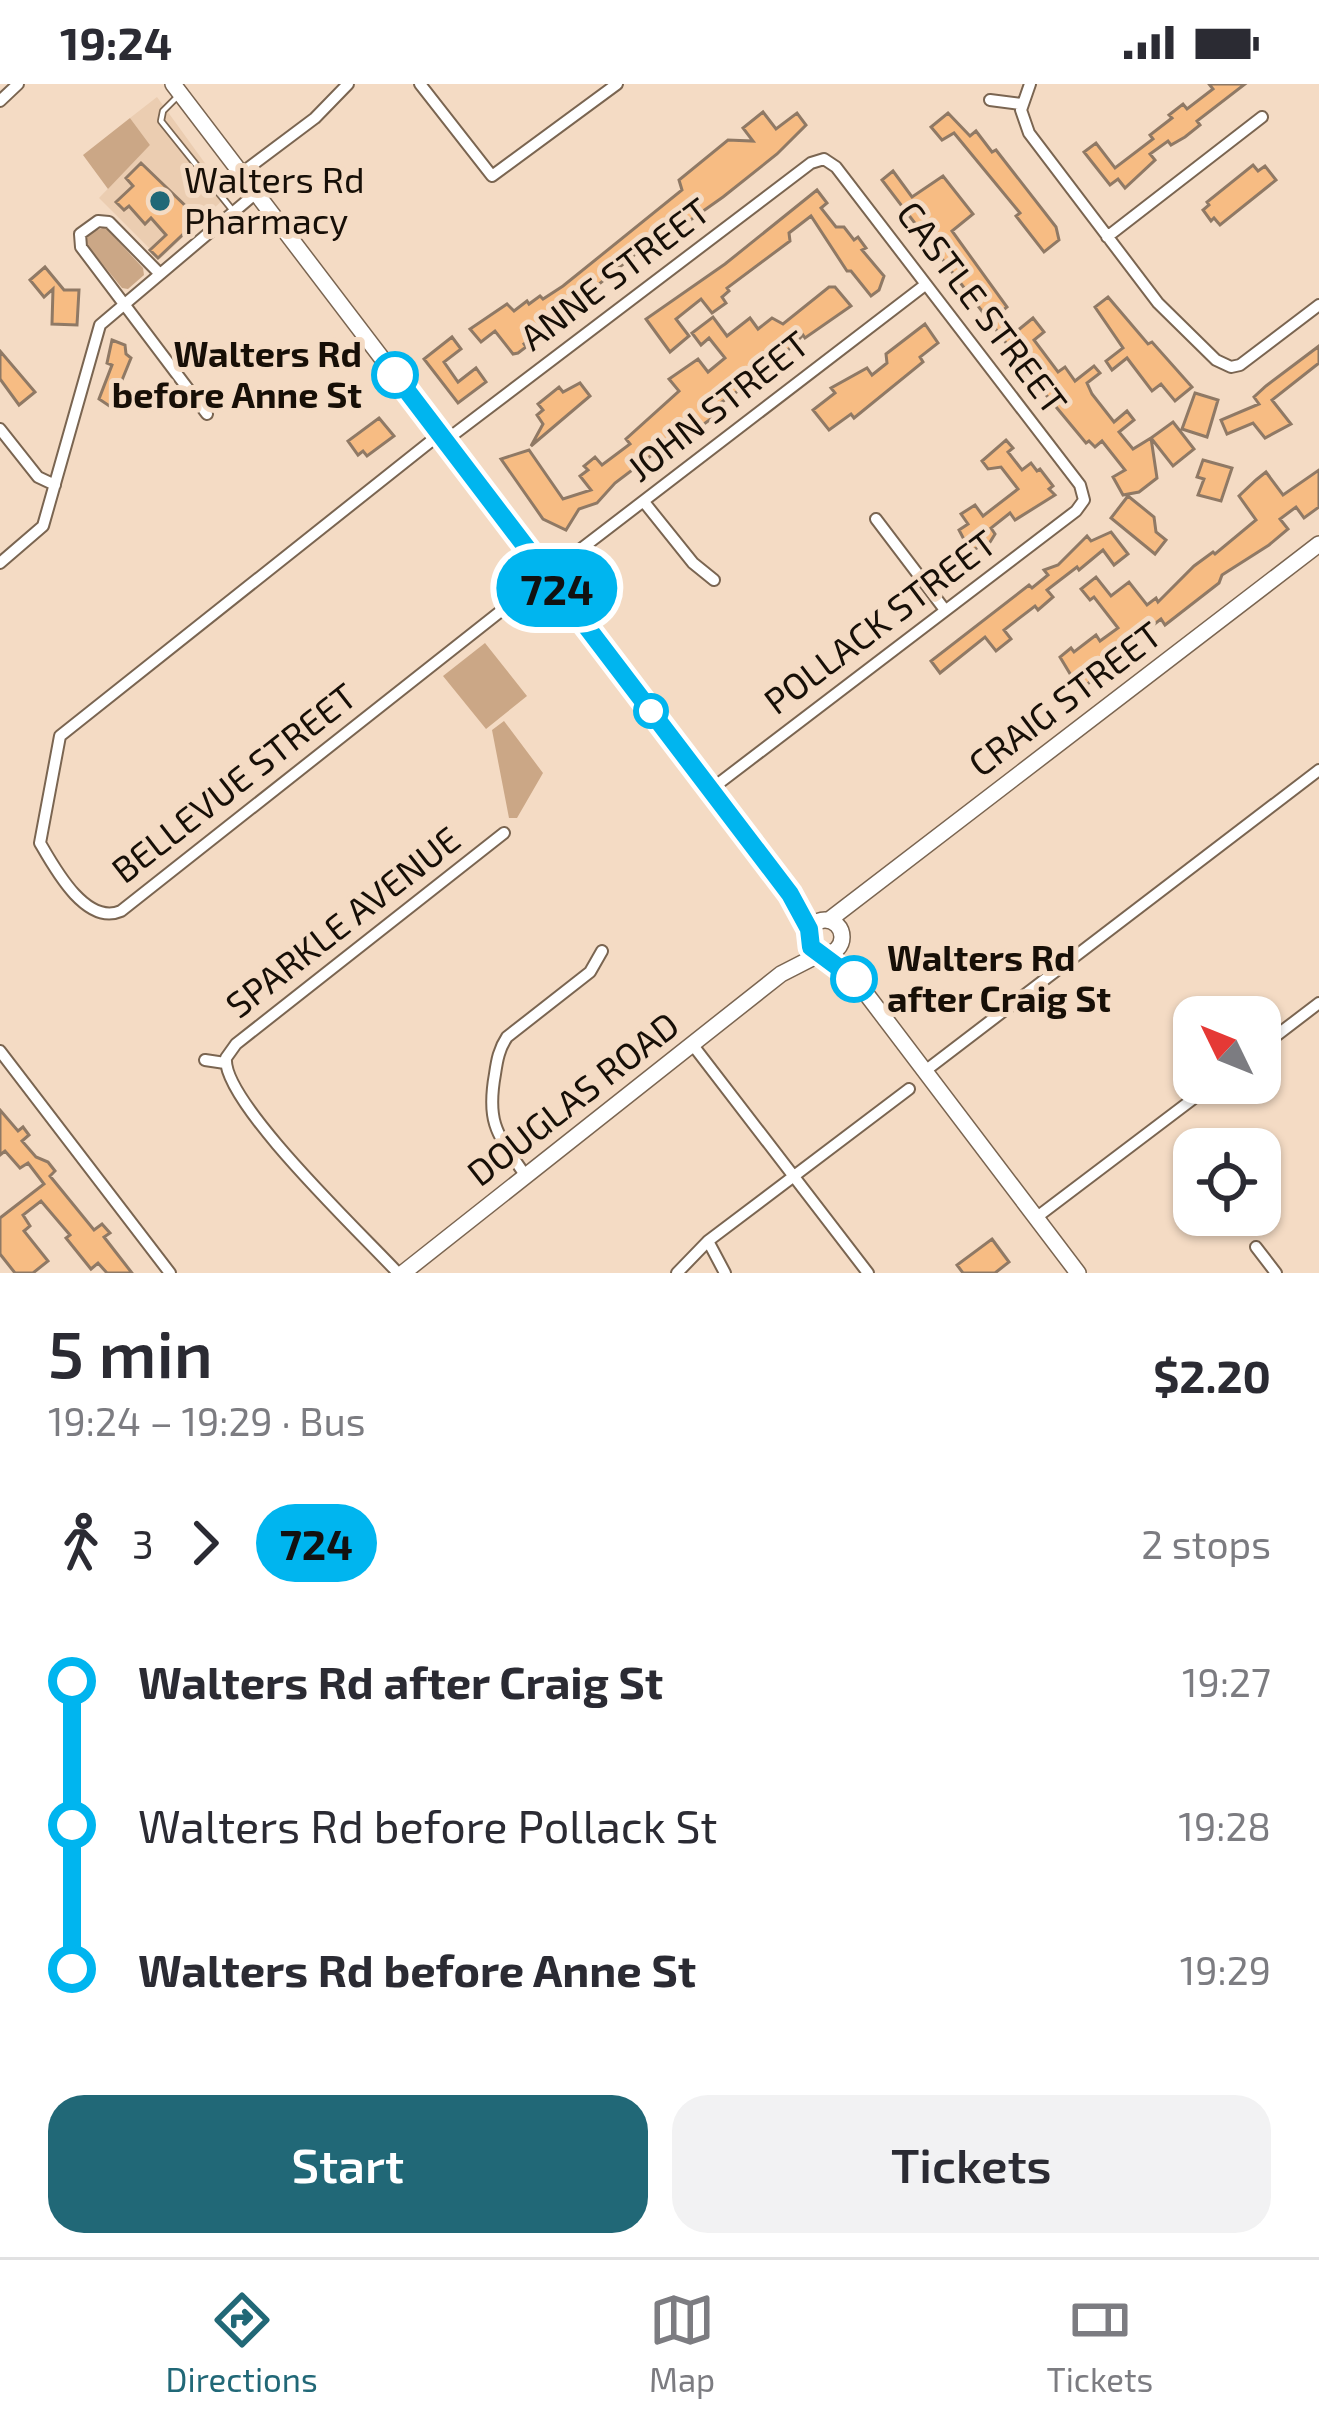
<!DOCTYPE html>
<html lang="en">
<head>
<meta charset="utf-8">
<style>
	body { margin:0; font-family:"Exo 2",sans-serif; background:#f2f2f3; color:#2b2b33; height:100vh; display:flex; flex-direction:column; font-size:45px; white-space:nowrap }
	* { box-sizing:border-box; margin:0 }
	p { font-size:39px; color:#7c7c81 }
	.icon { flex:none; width:66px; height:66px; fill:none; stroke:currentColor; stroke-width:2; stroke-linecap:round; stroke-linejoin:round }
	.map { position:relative; height:1189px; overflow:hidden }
	.side { display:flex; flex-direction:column; background:#fff; flex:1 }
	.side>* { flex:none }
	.badge { padding:0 24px; border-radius:39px; font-size:42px; line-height:78px }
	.needle { width:78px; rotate:313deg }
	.fabs { position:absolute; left:1173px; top:912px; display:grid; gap:24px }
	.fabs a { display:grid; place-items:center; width:108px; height:108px; border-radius:24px; background:#fff; box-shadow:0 3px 9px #0004; font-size:60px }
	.map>.badge { position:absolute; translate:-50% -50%; box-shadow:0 0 0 6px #fff }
	.legs { display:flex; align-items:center; gap:18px; height:132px; padding:0 48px; font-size:39px }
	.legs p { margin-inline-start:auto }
	.headline { display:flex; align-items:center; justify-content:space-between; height:204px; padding:0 48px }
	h1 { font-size:66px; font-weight:600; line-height:90px }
	.primary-button { display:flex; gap:24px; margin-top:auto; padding:24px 48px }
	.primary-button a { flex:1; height:138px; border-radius:36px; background:#216877; color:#fff; font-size:48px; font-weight:600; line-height:138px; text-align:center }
	.primary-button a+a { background:#f2f2f3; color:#2b2b33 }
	ul { padding:0 48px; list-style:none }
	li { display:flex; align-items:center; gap:42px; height:144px; font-size:45px }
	li i { display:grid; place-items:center; width:18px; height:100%; margin:0 15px; background:currentColor }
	li i::after { content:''; width:30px; height:30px; margin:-15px; border:9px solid; border-radius:50%; background:#fff }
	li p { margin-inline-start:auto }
	li:first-child i { background:linear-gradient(#0000 50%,currentColor 0) }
	li:last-child i { background:linear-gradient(currentColor 50%,#0000 0) }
	.status { display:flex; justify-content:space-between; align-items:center; height:84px; padding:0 60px; background:#fff; direction:ltr }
	.status svg { height:33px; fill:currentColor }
	.dock { display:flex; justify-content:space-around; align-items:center; height:168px; border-top:3px solid #e1e1e2; background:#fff; font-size:33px; color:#7c7c81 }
	.dock a { display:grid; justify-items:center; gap:6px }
	.dock .active { color:#216877 }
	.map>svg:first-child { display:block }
	.built { fill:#ebcdb1 }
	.green { fill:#cba786 }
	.building { fill:#f7bc83; stroke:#8f7965; stroke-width:3 }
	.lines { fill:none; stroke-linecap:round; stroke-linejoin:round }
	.lane-casing { stroke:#7a6551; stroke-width:8 }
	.street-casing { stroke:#7a6551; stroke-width:14 }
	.secondary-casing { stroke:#7a6551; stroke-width:18 }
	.lane { stroke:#fff; stroke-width:4.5 }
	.street { stroke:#fff; stroke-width:10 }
	.secondary { stroke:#fff; stroke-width:15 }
	.line-1-casing { stroke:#fff; stroke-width:27 }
	.line-1 { stroke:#00b5ef; stroke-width:18 }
	.poi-dot { fill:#216877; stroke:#f4dbc4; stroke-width:4.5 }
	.stop-1-dot { fill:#fff; stroke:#00b5ef; stroke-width:6 }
	.labels { text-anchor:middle; stroke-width:10; stroke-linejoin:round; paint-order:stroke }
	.poi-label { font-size:36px; fill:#170f07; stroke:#f4dbc4; text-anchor:start }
	.street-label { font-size:36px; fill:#170f07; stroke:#f4dbc4 }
	.stop-label { font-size:36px; font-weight:bold; fill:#170f07; stroke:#f4dbc4; text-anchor:end }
</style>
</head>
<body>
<div class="status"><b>19:24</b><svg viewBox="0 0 49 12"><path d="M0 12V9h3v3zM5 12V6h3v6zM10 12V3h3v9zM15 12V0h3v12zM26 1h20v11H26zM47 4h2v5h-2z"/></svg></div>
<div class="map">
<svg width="1319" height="1189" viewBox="0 0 1319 1189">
	<rect width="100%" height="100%" fill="#f4dbc4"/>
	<!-- built -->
	<path class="built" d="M157,13L228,111L160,175L99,114L150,61L130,34Z"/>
	<!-- green -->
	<path class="green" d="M130,34L150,61L108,105L83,71Z
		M105,143L143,184L144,191L128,205L122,204L87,161V150Z
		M485,559L527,612L486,645L443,592Z
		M504,637L543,689L517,734H509L492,646Z"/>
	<!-- building -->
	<path class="building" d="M1209,0H1245L1197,37L1200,41L1185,53L1171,61L1168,57L1150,70L1155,76L1125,104L1118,95L1110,101L1084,68L1096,59L1115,84L1153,55L1150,51L1172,34L1169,31L1183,20L1187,25L1213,5Z
		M763,28L776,45L797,29L806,41L777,70L723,113L665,154L658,156L656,153L576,219L579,222L524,260L526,263L518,269L513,270L495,247L481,258L470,245L507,220L514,227L527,217L529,220L540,212L543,215L563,202L682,106L679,96L728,56L753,57L743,44Z
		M948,29L970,52L976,47L992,68L996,66L1056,143L1059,156L1044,168L1016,132L1020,129L954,49L942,56L931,43Z
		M141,79L197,133V137L158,174L150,166L166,151L151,134L145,140L129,122L124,126L116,118L133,102L126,94Z
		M1253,81L1258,87L1265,82L1276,96L1220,141L1214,134L1211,137L1203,126L1209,121L1207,118Z
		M893,87L912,113L943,92L973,130L952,147L1007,223L1002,227L1017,247L1033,234L1044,248L1034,256L1058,288L1065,283L1075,297L1094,282L1100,289L1087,299L1092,310L1114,338L1127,327L1134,336L1119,348L1133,365L1151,354L1157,394L1139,408L1123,411L1113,393L1125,386L1102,357L1095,363L1089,357L1086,359L1037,300L1026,294L1018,284L1023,281L882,96Z
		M817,106L827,119L821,124L836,143H844L854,156L858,153L866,164L862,166L884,192L879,206L871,212L851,187H847L811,132L789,149L790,157L727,204L729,207L722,213L726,219L712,229L701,215L676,235L689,252L670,268L646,235L725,180Z
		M45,183L64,206H79L77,241L52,240L53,205L44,213L30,196Z
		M829,203H835L851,222L805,254L803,251L781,273L779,269L763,281L765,284L754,296L710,326L715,332L697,345L690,342L615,399L597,419L579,425L566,446L543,435L501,375L529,366L563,415L591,406L580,392L588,386L584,382L595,373L602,381L630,360L626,355L679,307L669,295L698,275L708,288L725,274L709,254L701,261L692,249L713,233L727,252L750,234L758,245L772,234L783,240Z
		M1108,213L1148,260L1152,258L1192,303L1175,317L1161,300L1152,307L1127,274L1112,286L1106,277L1123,264L1095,223Z
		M925,240L938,259L920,273L923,278L854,334L851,330L829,346L813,326L835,309L831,304L867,284L872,291L887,279L886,270Z
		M452,253L461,265L444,278L458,298L476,284L486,298L458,319L424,275Z
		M112,256L125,261L126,270L131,274L111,323L99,315L112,281L107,279Z
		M1319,262V279L1272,316L1291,340L1265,354L1253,339L1227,350L1221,336L1259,320L1254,313L1266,302Z
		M0,267L35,308L19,321L0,295Z
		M580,299L590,312L531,362L543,340L537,331L543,326L538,320L559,303L563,308Z
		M1195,309L1218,316L1207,353L1182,345Z
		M379,334L394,352L367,372L363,367L358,371L348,357Z
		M1173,338L1194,365L1173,382L1151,354Z
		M1006,356L1013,364L1008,368L1022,386L1031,379L1037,387L1040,385L1053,402L1049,405L1055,411L1015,436L1010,429L991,444L995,450L990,458L970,467L959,446L968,440L961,430L975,421L983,432L1018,405L1001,383L988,385L982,377Z
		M1203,376L1232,384L1221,417L1198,411L1204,395L1197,393Z
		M1319,386V423L1304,434L1296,423L1280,435L1288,445L1269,461L1222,491L1219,499L1165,541L1161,535L1143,549L1140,545L1125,557L1130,565L1127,570L1086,601L1084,598L1078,603L1060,573L1071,564L1074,568L1096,551L1100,557L1118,544L1094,513L1090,516L1081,505L1096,493L1111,512L1129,498L1147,521L1156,514L1158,518L1194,482L1213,468L1215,470L1256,436L1239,412L1256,396L1266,388L1283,411Z
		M1128,412L1154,433L1156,448L1166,456L1155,470L1111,434Z
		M1111,448L1128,470L1114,481L1103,466L1079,486L1077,483L1047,506L1053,513L1038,526L1035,522L1004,546L1011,555L996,567L985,553L940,589L931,577L1029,501L1032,504L1048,491L1044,486L1058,481L1087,452L1091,457Z
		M0,1026L18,1047L23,1043L29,1051L22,1057L36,1073L48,1078L55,1087L50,1092L94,1146L102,1140L110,1149L104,1153L132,1189H107L98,1179L91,1185L66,1154L70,1151L41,1117L23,1131L30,1142L24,1147L48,1177L33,1189H15L0,1170V1134L44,1100L28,1079L20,1084L5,1067L0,1071Z
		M992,1155L1009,1178L995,1189H963L957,1181Z"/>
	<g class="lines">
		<defs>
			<path id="lane" d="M179,11L163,27L161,37L234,128"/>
			<path id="street" d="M420,0L492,92L617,0
				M1030,0L1021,26L1029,49L1158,219L1216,276L1231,283L1240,281L1319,221
				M990,16L1021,20
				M0,17L18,0
				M243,88L315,34L348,0
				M1107,153L1262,33
				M160,190L109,138L98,137L80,150L81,163L207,330
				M0,345L38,393L55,401
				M440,350L60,652L40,759C55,785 86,842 121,827L534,501L925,201
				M445,357L811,79L824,75L836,83L1080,401L1084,416L1076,427L710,706
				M644,418L693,479L714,496
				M876,435L945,526
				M0,479L43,442L100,241L256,109
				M692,960L868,1189
				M1260,964L1319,919
				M0,967L170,1189
				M205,976L225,979
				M925,987L1319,686
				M525,1091C498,1051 486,1040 495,990C497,976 499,965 507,953L590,888L602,867
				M1037,1133L1214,999
				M708,1157L725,1189
				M1256,1163L1276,1189
				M398,1189C364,1152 222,1018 226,974L236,960L504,749
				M677,1189L708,1157L909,1005"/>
			<path id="secondary" d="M173,0L790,810L809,845
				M808 853a17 17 0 1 1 34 0a17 17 0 1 1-34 0Z
				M829,836L1319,460
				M824,870L855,895L1078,1189
				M403,1189L781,890L820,870"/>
		</defs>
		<!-- lane casing -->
		<use href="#lane" class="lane-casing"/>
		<!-- street casing -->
		<use href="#street" class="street-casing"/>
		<!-- secondary casing -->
		<use href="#secondary" class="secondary-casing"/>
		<!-- lane -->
		<use href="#lane" class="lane"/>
		<!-- street -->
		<use href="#street" class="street"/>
		<!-- secondary -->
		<use href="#secondary" class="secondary"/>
	</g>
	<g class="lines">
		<defs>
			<path id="line-1" d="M395,291L790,810L809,845L811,863L854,895"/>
		</defs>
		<!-- line-1 casing -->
		<use href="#line-1" class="line-1-casing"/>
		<!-- line-1 -->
		<use href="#line-1" class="line-1"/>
	</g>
	<!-- markers -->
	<circle class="poi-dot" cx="160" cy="117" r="12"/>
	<g class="stop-1-dot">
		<circle cx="395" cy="291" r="21"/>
		<circle cx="651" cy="627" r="15"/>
		<circle cx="854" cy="895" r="21"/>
	</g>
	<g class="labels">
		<!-- poi labels -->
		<g class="poi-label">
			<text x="184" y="109">Walters Rd<tspan x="184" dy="41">Pharmacy</tspan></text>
		</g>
		<!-- street labels -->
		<g class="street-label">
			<text transform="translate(615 190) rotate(-37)" y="13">ANNE STREET</text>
			<text transform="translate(982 224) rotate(53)" y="13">CASTLE STREET</text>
			<text transform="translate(718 322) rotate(-38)" y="13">JOHN STREET</text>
			<text transform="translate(880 538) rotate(-37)" y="13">POLLACK STREET</text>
			<text transform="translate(1065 615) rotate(-37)" y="13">CRAIG STREET</text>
			<text transform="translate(234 699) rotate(-38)" y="13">BELLEVUE STREET</text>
			<text transform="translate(343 838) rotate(-38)" y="13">SPARKLE AVENUE</text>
			<text transform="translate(573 1015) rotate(-38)" y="13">DOUGLAS ROAD</text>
		</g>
		<!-- stop labels -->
		<g class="stop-label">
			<text x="362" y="283">Walters Rd<tspan x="362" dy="41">before Anne St</tspan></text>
			<text x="887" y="887" text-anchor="start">Walters Rd<tspan x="887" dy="41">after Craig St</tspan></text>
		</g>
	</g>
</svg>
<div class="fabs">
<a><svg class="needle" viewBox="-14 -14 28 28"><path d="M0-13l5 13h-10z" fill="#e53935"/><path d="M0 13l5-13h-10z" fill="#7c7c81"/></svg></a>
<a><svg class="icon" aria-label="locate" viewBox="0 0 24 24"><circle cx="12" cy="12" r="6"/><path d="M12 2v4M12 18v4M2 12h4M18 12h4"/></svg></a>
</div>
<b class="badge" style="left:557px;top:504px;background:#00b5ef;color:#111">724</b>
</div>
<section class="side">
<div class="headline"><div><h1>5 min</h1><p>19:24 – 19:29 · Bus</p></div><b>$2.20</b></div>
<div class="legs"><svg class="icon" aria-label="walk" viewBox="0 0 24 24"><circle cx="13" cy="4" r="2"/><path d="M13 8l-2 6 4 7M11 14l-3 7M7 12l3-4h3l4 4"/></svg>3<svg class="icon" aria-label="forward" viewBox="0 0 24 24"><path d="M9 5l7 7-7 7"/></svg><b class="badge" style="background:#00b5ef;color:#111">724</b><p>2 stops</p></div>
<ul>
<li><i style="color:#00b5ef"></i><b>Walters Rd after Craig St</b><p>19:27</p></li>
<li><i style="color:#00b5ef"></i><span>Walters Rd before Pollack St</span><p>19:28</p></li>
<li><i style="color:#00b5ef"></i><b>Walters Rd before Anne St</b><p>19:29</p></li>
</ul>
<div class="primary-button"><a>Start</a><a>Tickets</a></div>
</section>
<nav class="dock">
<a class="active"><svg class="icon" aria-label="directions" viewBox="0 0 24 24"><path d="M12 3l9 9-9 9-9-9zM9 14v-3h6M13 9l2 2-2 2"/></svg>Directions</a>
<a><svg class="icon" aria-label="map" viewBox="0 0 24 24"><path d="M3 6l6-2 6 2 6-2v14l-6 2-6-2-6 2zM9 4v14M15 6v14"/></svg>Map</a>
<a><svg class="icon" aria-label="tickets" viewBox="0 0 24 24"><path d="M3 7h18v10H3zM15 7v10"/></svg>Tickets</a>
</nav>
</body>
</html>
